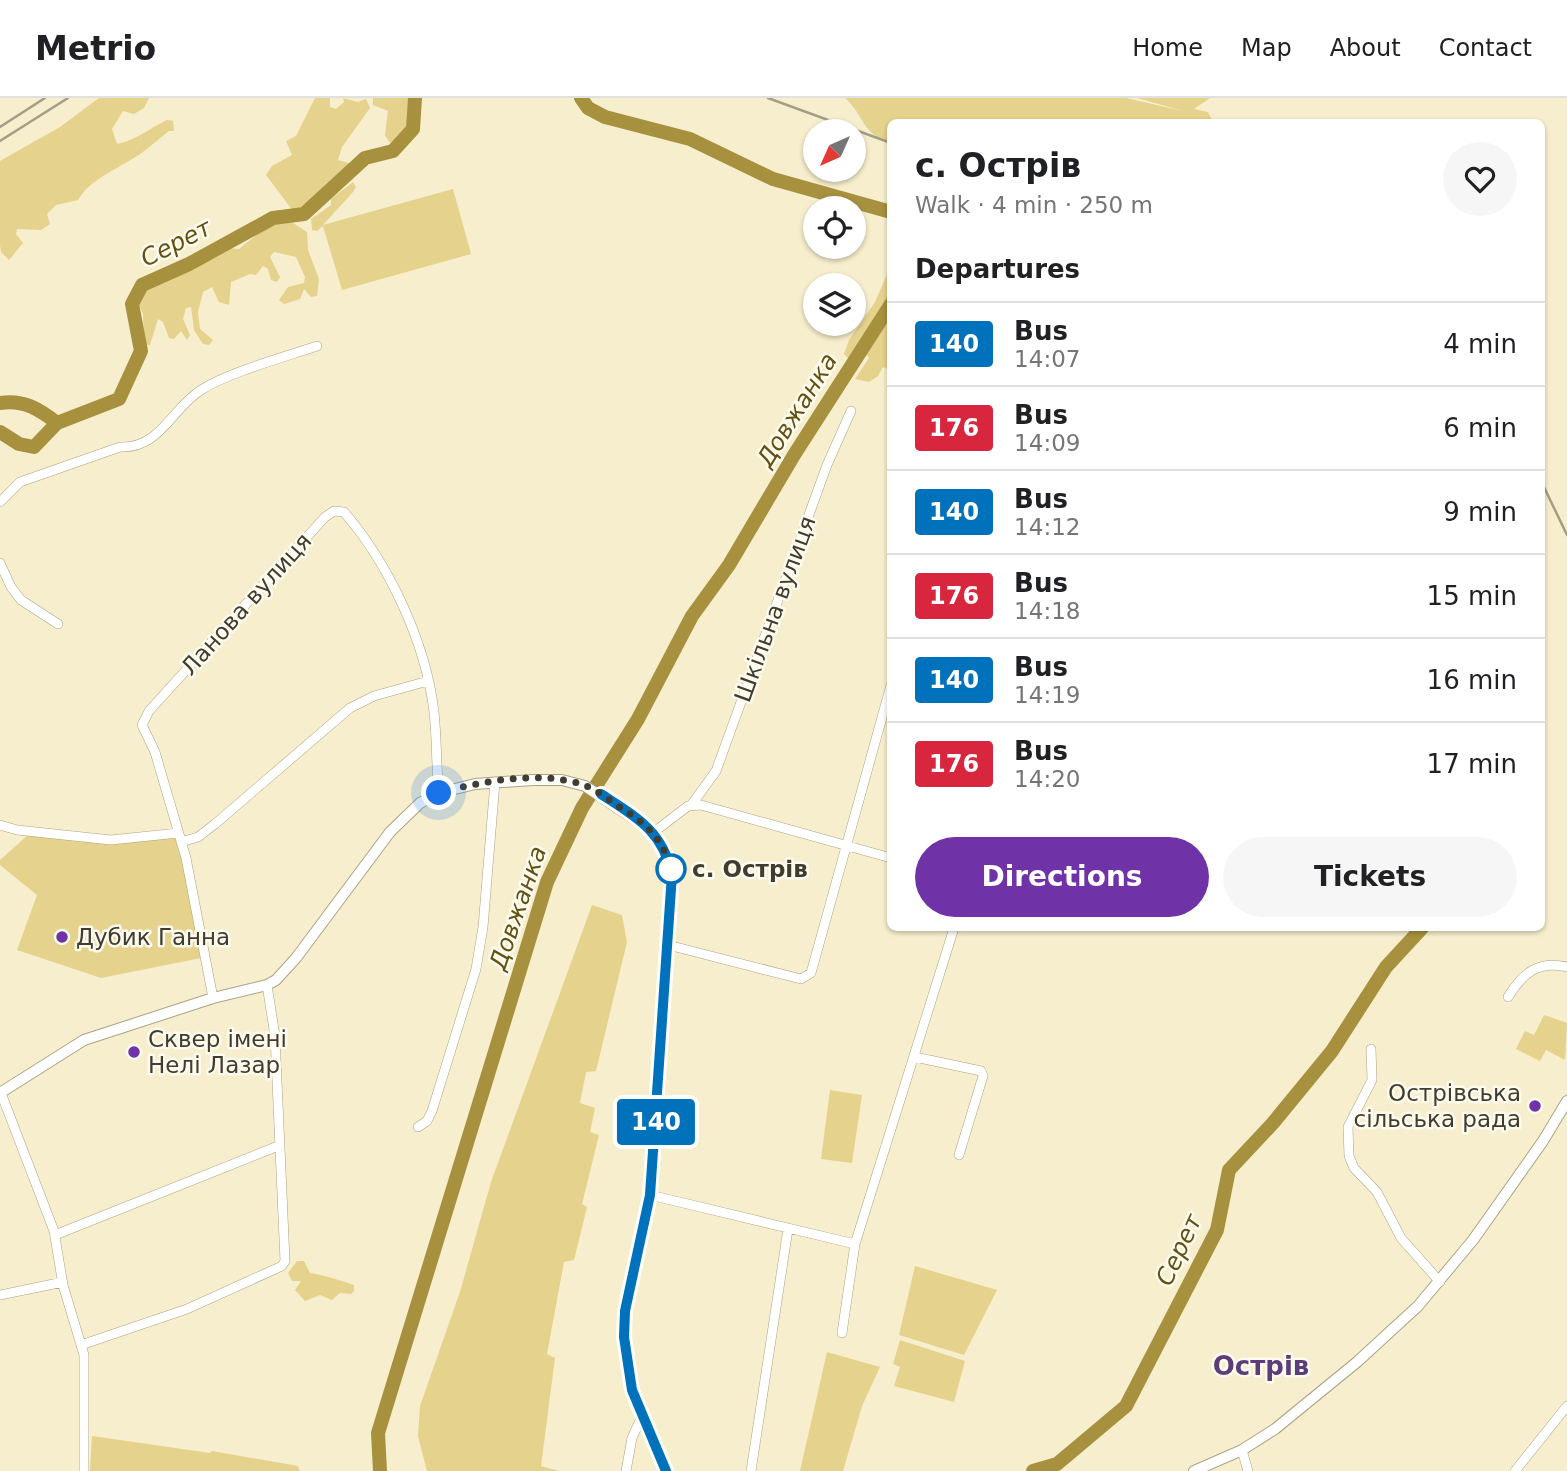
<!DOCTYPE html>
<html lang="en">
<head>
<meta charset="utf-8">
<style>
	body { margin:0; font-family:"DejaVu Sans",sans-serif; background:#f6f6f6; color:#202124; height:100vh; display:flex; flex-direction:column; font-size:26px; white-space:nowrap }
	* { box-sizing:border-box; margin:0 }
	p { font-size:23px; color:#757577 }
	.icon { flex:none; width:38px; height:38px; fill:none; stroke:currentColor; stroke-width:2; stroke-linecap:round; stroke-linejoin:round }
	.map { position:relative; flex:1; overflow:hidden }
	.sheet { position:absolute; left:887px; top:21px; width:658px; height:812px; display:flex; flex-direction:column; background:#fff; border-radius:10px; box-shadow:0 2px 5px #0004 }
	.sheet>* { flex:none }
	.badge { padding:0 14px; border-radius:5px; font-size:24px; line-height:46px }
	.needle { width:46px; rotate:225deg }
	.controls { position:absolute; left:803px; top:21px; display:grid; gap:14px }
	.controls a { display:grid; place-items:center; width:63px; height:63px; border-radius:50%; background:#fff; box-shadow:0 2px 5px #0004; font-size:35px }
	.you { position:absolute; width:35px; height:35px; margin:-18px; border:5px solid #fff; border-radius:50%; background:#1a73e8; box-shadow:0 0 0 10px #1a73e833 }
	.map>.badge { position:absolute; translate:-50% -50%; box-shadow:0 0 0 4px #fff }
	h2 { padding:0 28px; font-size:26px; line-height:63px }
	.round { display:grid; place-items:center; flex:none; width:74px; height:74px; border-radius:37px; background:#f6f6f6 }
	.headline { display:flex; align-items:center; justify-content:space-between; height:119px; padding:0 28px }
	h1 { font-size:33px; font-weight:700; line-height:52px }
	.action { display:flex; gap:14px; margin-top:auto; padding:14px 28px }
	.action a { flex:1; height:80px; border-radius:42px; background:#7032a7; color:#fff; font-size:28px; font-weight:700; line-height:80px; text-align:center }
	.action a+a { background:#f6f6f6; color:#202124 }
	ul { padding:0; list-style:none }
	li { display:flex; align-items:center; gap:21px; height:84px; padding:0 28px; border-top:2px solid #e0e0e0 }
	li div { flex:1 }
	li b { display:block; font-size:26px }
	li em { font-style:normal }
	li .badge { min-width:77px; font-weight:700; text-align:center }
	header { display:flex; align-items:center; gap:42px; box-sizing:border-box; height:98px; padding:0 35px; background:#fff; border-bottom:2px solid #e0e0e0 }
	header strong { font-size:33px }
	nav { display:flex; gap:38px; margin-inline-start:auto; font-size:24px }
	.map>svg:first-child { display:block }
	.green { fill:#e5d28d }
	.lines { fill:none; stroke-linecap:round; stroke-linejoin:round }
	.river { stroke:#a7913e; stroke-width:14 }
	.minor-casing { stroke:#aca385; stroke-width:10 }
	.tertiary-casing { stroke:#aca385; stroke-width:12 }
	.minor { stroke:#fff; stroke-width:9 }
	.tertiary { stroke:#fff; stroke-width:10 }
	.rail { stroke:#a49e86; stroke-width:2.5 }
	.line-casing { stroke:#fff; stroke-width:16 }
	.line { stroke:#0072bc; stroke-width:10 }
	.walk { stroke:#403d30; stroke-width:7; stroke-dasharray:0 12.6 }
	.stop-dot { fill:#fff; stroke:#0072bc; stroke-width:3.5 }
	.poi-dot { fill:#7032a7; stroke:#fefbee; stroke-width:2.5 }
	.labels { text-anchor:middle; stroke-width:5; stroke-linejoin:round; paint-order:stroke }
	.street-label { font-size:23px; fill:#403d30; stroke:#fefbee }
	.stop-label { font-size:23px; font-weight:bold; fill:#403d30; stroke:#fefbee; text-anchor:start }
	.poi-label { font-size:23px; fill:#403d30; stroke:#fefbee; text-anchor:start }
	.water-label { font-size:24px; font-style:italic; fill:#615213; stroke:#fefbee }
	.quarter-label { font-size:26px; font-weight:bold; fill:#5a3d79; stroke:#fefbee }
</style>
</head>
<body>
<header>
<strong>Metrio</strong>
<nav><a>Home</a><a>Map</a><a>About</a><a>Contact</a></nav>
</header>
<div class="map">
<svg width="1567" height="1373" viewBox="0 0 1567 1373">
	<rect width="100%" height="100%" fill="#f7eecd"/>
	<!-- green -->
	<path class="green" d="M99,0H149L144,10L134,16L123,13L112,31L117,46C139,41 148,31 167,22L173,23L174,33H169C157,42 145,54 132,61C113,73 90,82 78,102L56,107L47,116L50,126L41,132L17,131L16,136L23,145L9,162L1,154L0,147V63L60,29Z
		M315,0H330V9L336,11L344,4L343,0L358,4L366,1L370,10L342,49L338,62L349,65C344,96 318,101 293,113L266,77L272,68L292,57L286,43L296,38Z
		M373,0H414C417,21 410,30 395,45L389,44L385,37L388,13L373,7Z
		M845,0H1126L1183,13L1137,0H1210L1194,11L1208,14L1213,24H891V45C861,36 865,18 845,0Z
		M353,84L356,89L353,94L323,127L453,91L471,156L342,192L323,128L317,133L312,132L311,121L331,107V101Z
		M284,119L307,134L308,152L319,181L317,198L311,199L304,191L300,201L284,206L279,202L288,189L304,185L305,179L296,159L274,154L270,159L280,179L277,184L271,182L268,171L263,168L256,177L250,176L231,184L229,207L219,204L212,189L203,194L198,214L200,231L213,242L209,247L203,246L194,232L191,209L186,210L183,221L190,237L187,242L181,233L174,241L169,240L163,224L158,221L150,247H144L143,216L138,205L142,194L170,175L193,172L227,150L239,151L265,130Z
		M891,167V216L883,228L891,224V273L883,269L878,278L869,284L855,281L869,260L867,257L851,263L844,256L849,242L875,204Z
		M29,736L175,739L181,755L201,860L101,880L17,852L37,797L0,767V762Z
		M592,807L622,817L627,844L596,973L586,974L580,1005L595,1010L590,1034L599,1037L582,1106L587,1109L574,1162L564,1164L547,1256L555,1260L541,1368L559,1373H427L418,1338L420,1308L460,1194L491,1084Z
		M1544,917L1567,925L1565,962L1546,952L1540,963L1516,951L1525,933L1534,937Z
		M830,992L862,997L852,1065L821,1061Z
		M297,1163H304L310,1175C320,1176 346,1184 354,1187V1193L351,1196L340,1195L332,1202L320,1197L305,1203L295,1192L301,1183H292L288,1175Z
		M915,1168L997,1192L964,1257L899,1237Z
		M900,1242L965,1263L954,1304L894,1288L900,1269L893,1266Z
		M827,1254L880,1269L862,1308L843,1373H800Z
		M92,1338L210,1355L212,1353L298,1368L300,1373H90Z"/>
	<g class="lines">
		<!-- river -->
		<path class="river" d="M581,0L588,10L605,19L690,41L773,81L891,114
			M0,305C23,301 39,311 57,325L119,301L141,253L132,206L142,187L189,166L273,120L304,116L365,60L393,53L413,31L415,0
			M0,334L19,346L34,349L57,325
			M380,1373L378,1335L547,784L582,710L638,621L692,518L729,467L794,357L891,206
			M1033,1373L1057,1366L1126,1308L1217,1132L1229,1072L1273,1025L1332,953L1386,869L1422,830"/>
		<defs>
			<path id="minor" d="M0,404L20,384L120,349C160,351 172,310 201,292C229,274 285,259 317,248
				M0,465L11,489L21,502L58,526
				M692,706L716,673L827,367L851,313
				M0,727L17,732L111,742L178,735
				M654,734L688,708L701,707L891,760
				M181,744L198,739L215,726L350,610L374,598L428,583
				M668,847L801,881L811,875L891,587
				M1508,899C1523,875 1538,862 1567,869
				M213,900L186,760L155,654L142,627L149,613L325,419L334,413L344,414C389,466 426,545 434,614C437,641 436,668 439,695
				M1371,951L1372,982L1348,1029L1349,1058L1354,1070L1377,1094L1401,1140L1440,1184
				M915,959L981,973L983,978L959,1057
				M1,995L54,1133L63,1187L84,1257V1373
				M418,1029L427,1023L432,1013L476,871L483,829L495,684
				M650,1097L855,1146
				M55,1137L278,1048
				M0,1197L63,1184
				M842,1235L855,1146L954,830
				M81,1247L187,1211L282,1168L285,1163L275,938L267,887
				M1242,1352L1248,1373
				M626,1373L632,1340L642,1318
				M751,1373L788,1131
				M1515,1373L1567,1308"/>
			<path id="tertiary" d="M0,995L84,942L213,900L267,887L276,882L296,860L390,734L420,705L439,695L475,686L533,682H562L585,688L654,734L668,758L672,776L650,1097L625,1213L624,1239L632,1292L666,1373
				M1194,1373L1242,1352L1275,1331L1357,1264L1418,1208L1473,1142L1543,1043L1567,1003"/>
		</defs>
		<!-- minor casing -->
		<use href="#minor" class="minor-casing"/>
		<!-- tertiary casing -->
		<use href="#tertiary" class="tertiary-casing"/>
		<!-- minor -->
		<use href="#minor" class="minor"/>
		<!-- tertiary -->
		<use href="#tertiary" class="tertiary"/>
		<!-- rail -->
		<path class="rail" d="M768,0L891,45
			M0,29L45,0
			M0,43L68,0
			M1542,385L1567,437"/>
	</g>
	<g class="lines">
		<defs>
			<path id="line" d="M601,696C636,719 662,732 672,776L650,1097L625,1213L624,1239L632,1292L666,1373"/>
		</defs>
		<!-- line casing -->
		<use href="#line" class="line-casing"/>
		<!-- line -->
		<use href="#line" class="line"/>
		<!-- walk -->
		<path class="walk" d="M439,695C482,683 541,672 584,687C597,692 609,702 621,710C649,727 665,744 672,776L671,771"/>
	</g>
	<!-- markers -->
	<circle class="stop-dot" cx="671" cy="771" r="14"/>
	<g class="poi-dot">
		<circle cx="62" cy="839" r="7"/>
		<circle cx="134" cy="954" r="7"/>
		<circle cx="1535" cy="1008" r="7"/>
	</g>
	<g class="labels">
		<!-- street labels -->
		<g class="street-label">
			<text transform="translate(246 506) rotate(-48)" y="8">Ланова вулиця</text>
			<text transform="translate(775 511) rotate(-70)" y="8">Шкільна вулиця</text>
		</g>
		<!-- stop labels -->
		<g class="stop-label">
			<text x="692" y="779">с. Острів</text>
		</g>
		<!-- poi labels -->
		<g class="poi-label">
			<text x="76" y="847">Дубик Ганна</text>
			<text x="148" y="949">Сквер імені<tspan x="148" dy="26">Нелі Лазар</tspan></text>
			<text x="1521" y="1003" text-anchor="end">Острівська<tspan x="1521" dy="26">сільська рада</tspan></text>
		</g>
		<!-- water labels -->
		<g class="water-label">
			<text transform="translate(176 145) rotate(-27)" y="8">Серет</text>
			<text transform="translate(797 312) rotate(-58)" y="8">Довжанка</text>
			<text transform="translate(518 810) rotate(-71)" y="8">Довжанка</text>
			<text transform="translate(1179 1152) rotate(-65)" y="8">Серет</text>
		</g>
		<!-- quarter labels -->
		<g class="quarter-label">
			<text x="1261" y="1277">Острів</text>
		</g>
	</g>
</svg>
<div class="controls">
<a><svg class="needle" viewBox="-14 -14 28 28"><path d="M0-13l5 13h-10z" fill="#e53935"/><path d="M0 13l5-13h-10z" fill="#757577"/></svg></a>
<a><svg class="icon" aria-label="locate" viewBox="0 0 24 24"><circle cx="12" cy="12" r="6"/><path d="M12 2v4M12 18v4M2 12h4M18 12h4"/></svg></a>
<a><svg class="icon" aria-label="layers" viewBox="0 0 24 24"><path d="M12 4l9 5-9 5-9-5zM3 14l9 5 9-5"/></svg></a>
</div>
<div class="you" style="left:439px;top:695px"></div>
<b class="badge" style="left:656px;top:1024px;background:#0072bc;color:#fff">140</b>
<section class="sheet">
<div class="headline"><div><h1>с. Острів</h1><p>Walk · 4 min · 250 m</p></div><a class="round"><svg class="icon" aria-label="heart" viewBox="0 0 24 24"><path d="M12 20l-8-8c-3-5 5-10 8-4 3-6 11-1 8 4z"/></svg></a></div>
<h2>Departures</h2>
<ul>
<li><span class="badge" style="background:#0072bc;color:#fff">140</span><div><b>Bus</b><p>14:07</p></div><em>4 min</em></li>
<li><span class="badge" style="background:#d7263d;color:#fff">176</span><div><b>Bus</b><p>14:09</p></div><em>6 min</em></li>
<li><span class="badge" style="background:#0072bc;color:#fff">140</span><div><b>Bus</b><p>14:12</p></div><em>9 min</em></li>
<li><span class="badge" style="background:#d7263d;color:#fff">176</span><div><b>Bus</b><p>14:18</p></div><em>15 min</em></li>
<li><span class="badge" style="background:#0072bc;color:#fff">140</span><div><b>Bus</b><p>14:19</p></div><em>16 min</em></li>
<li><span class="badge" style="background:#d7263d;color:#fff">176</span><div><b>Bus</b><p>14:20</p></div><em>17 min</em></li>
</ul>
<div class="action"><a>Directions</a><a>Tickets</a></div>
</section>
</div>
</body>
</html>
